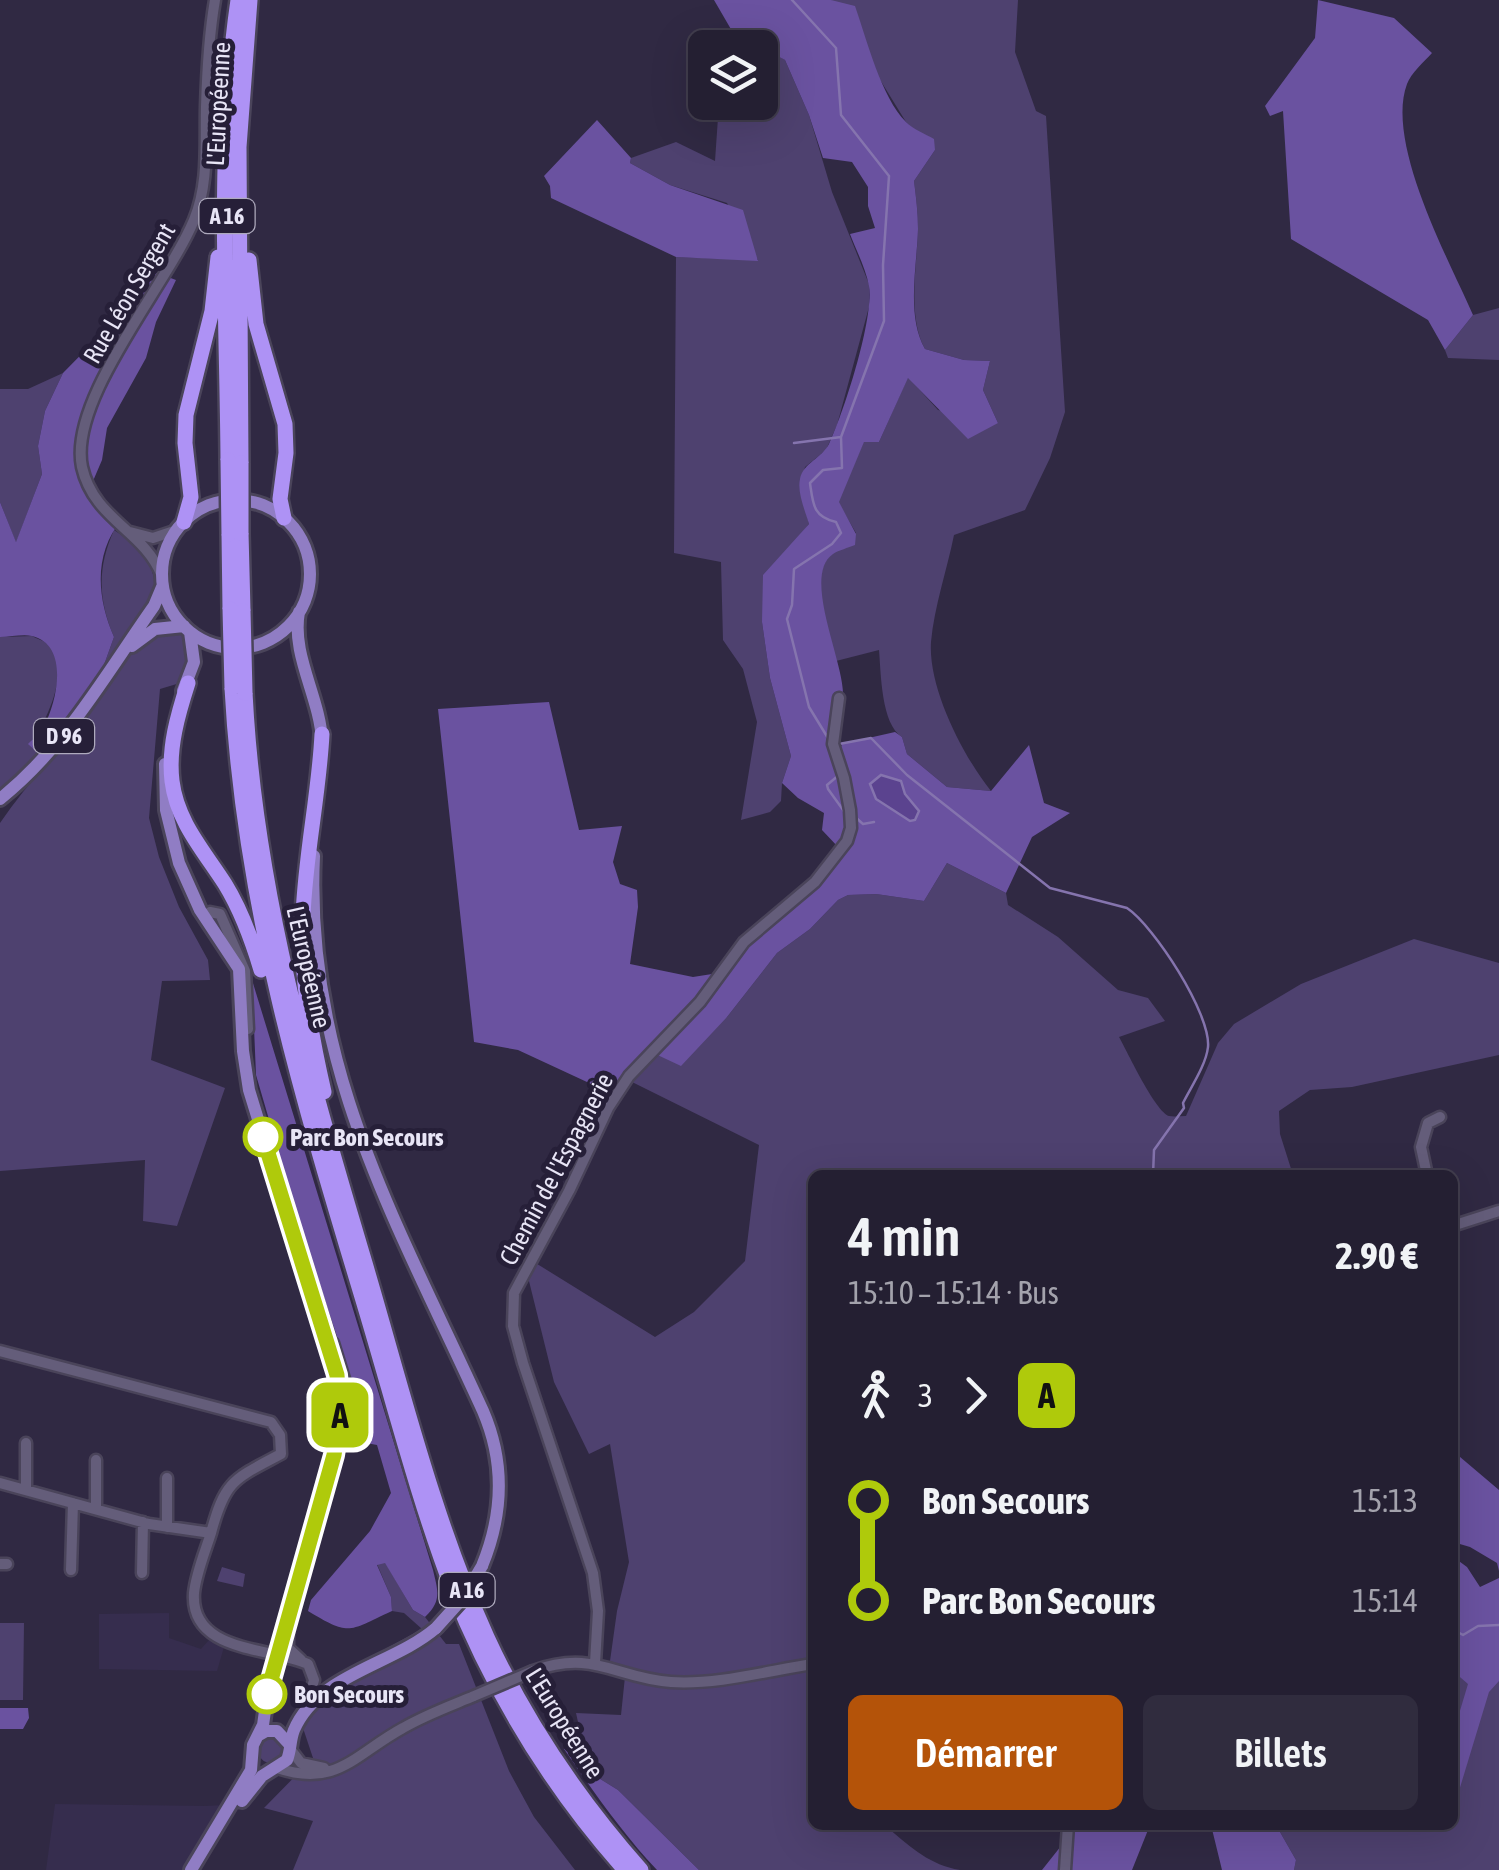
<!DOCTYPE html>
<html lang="fr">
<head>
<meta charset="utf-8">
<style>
	body { margin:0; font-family:"Asap Condensed",sans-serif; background:#302c3e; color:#f1f3f6; height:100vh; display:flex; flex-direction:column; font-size:38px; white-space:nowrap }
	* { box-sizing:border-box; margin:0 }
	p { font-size:32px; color:#a3a2ac }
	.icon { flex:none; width:55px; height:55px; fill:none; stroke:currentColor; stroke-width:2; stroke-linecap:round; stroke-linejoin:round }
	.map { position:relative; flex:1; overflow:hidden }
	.sheet { position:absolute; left:808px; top:1170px; width:650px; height:660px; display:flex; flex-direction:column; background:#241f32; border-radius:15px; box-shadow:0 10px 40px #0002,0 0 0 2px #413d4d }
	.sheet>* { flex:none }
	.badge { padding:0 20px; border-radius:15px; font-size:35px; line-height:65px }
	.fabs { position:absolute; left:688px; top:30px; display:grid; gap:20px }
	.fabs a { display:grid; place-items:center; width:90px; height:90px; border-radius:15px; background:#241f32; box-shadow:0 10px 40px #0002,0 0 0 2px #413d4d; font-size:50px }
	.map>.badge { position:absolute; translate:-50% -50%; box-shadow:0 0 0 5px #fff }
	.legs { display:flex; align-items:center; gap:15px; height:110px; padding:0 40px; font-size:32px }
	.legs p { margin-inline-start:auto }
	.summary { display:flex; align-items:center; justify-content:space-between; height:170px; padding:0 40px }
	h1 { font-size:55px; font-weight:600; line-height:75px }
	.action { display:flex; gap:20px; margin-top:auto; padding:20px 40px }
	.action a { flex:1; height:115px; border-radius:15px; background:#b45309; color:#fff; font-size:40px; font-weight:600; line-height:115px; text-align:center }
	.action a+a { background:#302c3e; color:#f1f3f6 }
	ul { padding:0 40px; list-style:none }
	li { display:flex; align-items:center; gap:35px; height:100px; font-size:38px }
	li i { display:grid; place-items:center; width:15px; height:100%; margin:0 12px; background:currentColor }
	li i::after { content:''; width:25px; height:25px; margin:-12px; border:8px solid; border-radius:50%; background:#241f32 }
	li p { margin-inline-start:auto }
	li:first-child i { background:linear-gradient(#0000 50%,currentColor 0) }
	li:last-child i { background:linear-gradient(currentColor 50%,#0000 0) }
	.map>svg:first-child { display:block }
	.built { fill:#362d4e }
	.green { fill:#4e416f }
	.forest { fill:#6a52a0 }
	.water { fill:#5b438f; stroke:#8574ae; stroke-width:2.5 }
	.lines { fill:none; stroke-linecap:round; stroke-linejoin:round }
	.stream { stroke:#8574ae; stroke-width:2.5 }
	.minor-casing { stroke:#4a445a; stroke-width:15 }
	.major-casing { stroke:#4a445a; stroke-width:18 }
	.highway-casing { stroke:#4a445a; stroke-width:20 }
	.minor { stroke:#645d7a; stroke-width:10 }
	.major { stroke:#907dc4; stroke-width:12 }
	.highway { stroke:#ae92f5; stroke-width:15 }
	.minor-bridge-casing { stroke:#4a445a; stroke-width:15; stroke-linecap:butt }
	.major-bridge-casing { stroke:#4a445a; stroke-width:18; stroke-linecap:butt }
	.highway-bridge-casing { stroke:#4a445a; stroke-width:20; stroke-linecap:butt }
	.minor-bridge { stroke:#645d7a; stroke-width:10 }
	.major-bridge { stroke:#907dc4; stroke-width:12 }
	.highway-bridge { stroke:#ae92f5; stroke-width:15 }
	.line-1-casing { stroke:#fff; stroke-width:22 }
	.line-1 { stroke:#afca0b; stroke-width:15 }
	.stop-1-dot { fill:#fff; stroke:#afca0b; stroke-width:5 }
	.labels { text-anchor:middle; stroke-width:10; stroke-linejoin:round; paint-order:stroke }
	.shield { fill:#261f38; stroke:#aeaabd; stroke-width:2.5 }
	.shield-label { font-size:22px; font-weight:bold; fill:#e8e5f6 }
	.street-label { font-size:25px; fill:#e8e5f6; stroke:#261f38 }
	.stop-label { font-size:25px; font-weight:bold; fill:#e8e5f6; stroke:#261f38; text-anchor:start }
</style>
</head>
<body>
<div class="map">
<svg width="1499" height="1870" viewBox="0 0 1499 1870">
	<rect width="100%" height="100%" fill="#302943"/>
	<!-- built -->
	<path class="built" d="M169,1613V1638L201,1649L209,1640L224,1647L217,1671L99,1669V1614Z
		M55,1804L206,1806L223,1805L183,1870H46Z"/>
	<!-- green -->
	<path class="green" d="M831,0H1018L1015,52L1036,111L1046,116L1065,412L1050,458L1025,510L954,535C947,570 934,607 931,642C928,688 963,756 991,791L947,787L907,754L902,737C881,724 881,673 879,650L836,661C831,638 814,588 823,567C828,553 845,543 856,533L838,502L864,441L879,442L908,377L938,410L998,423L983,390L990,361L964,360L925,349C907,316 917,266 918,229C918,213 916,197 914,181L935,150L906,122Z
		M758,43L785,60L809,115L832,192L869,284V307L837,425L826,450L805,467L800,488L809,524L789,549L762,622L770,678L791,756L782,783L781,801L770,812L741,820L757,722L743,669L723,640L721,562L674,553L676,257L758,260L727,203L670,185L630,163L631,158L676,142L715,161L719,103L760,102V48L755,47Z
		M1499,308V360L1448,358L1445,350L1473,315Z
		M63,373L45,411L38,446L42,474L16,543L0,502V389H28Z
		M114,530C137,545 161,567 153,597L100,676L114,637C98,599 97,568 114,530Z
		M178,630C193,648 187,663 180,683L160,689L149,818L159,857L179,907L208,960L210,980L162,981L151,1060L225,1088L177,1226L143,1221L145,1160L0,1171V823C28,782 63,746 94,706C110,686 122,660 142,643C153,634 164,632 178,630Z
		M32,636C37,639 43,640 48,644C73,666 46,725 29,744L39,754L0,789V637Z
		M947,863L1006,893L1008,905L1058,937L1118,990L1148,998L1165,1021L1119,1037C1128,1053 1155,1111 1169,1116C1174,1117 1180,1116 1186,1116L1218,1043L1234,1024L1301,984L1414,939L1499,963V1055L1352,1087L1310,1090L1279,1111L1280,1134L1293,1175H812V1825H889V1829C912,1848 930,1865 960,1870H699L618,1790L589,1772L576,1713L621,1715L626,1667L610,1661L617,1611L629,1562L610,1444L589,1454L554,1382L527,1273L534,1262L655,1337L694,1312L745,1261L759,1145L626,1079L649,1051L727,1017L777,953L810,929L838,900L848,895L876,894L924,901Z
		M385,1562L413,1610L425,1617L446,1644H459L509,1771L534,1817L575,1870H293L313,1821L264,1808L313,1758L302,1725L316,1692L325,1682L422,1629L404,1613L392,1611L391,1597L377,1564Z
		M222,1567L245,1574L243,1587L217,1581Z
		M0,1623H24L23,1700H0Z
		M1453,1665L1499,1667V1870H1294L1296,1860L1276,1825H1452Z
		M258 1750a13 13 0 1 1 26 0a13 13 0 1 1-26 0Z"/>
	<!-- forest -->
	<path class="forest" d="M714,0H831L855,6C867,40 881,97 906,122C913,129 925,134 934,139L935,150L914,181C916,197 918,213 918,229C917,266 906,316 925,349L964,360L990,361L983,390L998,423L968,439L908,378L879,442H864L839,502L856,534L855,545C848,548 839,550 833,554C801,576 845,663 843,696C842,717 833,729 840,750L842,744L895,732L902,737L907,754L947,787L991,791L1029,745L1044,803L1070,813L1032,837L1006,893L947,863L924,901L876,894L848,895L838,900L810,929L777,953L727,1017L681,1066L649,1051L615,1095L518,1050L474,1042L438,709L549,702L579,830L622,826L613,862L620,884L637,890L638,907L630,964L693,977L712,974L737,940L772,920L799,895L839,848L822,830L824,813L798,798L782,783L791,756L770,678L762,622L763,575L809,524C805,510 797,493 800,479C803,463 822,458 829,444C844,412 874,319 869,286C866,269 856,250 850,234L875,228L868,206V187L852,162L823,158L809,115L785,60L732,31Z
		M1318,0L1394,18L1432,53C1424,62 1411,73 1407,84C1385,143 1449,260 1473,315L1445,350L1428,320L1291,239L1283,111L1270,116L1265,106L1315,38Z
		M597,120L631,158L630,163L670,185L743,210L758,261L676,257L551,198L550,186L544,176Z
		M157,273L176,280L156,322L146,358L107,428L102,460L93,481L104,502L122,519C93,554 97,598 114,637L100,676L39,754L28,744C33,739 40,733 44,726C57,702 70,645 32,636C23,634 10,637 0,637V502L16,542L42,474L38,446L45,411L63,373L123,312L148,278Z
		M252,980L433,1570C438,1591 442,1601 425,1617L413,1610L385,1563L377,1565L391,1597L392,1611C348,1631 351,1637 308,1611L311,1600L370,1531L391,1493L377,1445L350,1440L355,1404L348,1370L296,1212L256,1075Z
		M1453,1451L1499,1490V1571L1497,1563L1470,1547L1453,1542Z
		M1452,1556L1467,1567L1480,1587L1499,1578V1681L1489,1692L1455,1804L1452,1802L1453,1734L1468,1684L1453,1671Z
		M0,1708H28L29,1718L23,1729H0Z
		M581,1742L589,1772L618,1790L699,1870H657C622,1833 593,1791 564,1749Z
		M1062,1825H1150L1132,1870H1042L1061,1846Z
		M1211,1825H1276L1296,1860L1294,1870H1222Z"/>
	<!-- water -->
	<path class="water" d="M881,775L901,781L905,794L919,811L915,820L910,821L876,799L870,784Z"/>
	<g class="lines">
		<!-- stream -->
		<path class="stream" d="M792,0L836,48L841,115L889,176L883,265L884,321L841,437L842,468L823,470L810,483C813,504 813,517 836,522L841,533L832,544L794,569L792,605L787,619L809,707L831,743
			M794,443L841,437
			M839,744L871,738L907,775L1050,888L1127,908C1154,926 1211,1014 1208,1047C1206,1065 1191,1087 1183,1103L1184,1108L1154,1150L1153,1175
			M839,775L827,785L828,789L846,814
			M854,816L863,824L874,822
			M1452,1620L1454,1630L1463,1635L1478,1626L1499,1625"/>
		<defs>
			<path id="minor" d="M130,532L153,538L177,530
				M162,576C144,530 94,520 82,467C68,399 166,287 194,220C209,183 205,146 206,107C207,71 209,35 215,0
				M204,917L210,912L220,914L245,971L248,1029
				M1427,1175L1421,1147L1428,1123L1440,1117
				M1452,1226L1499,1211
				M333,1343L348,1392L343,1439
				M0,1351L271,1422L280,1435L281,1454C234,1479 225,1480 211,1533
				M26,1443V1490
				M167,1478V1527
				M0,1483L149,1524L211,1533C205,1552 196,1573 194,1593C190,1653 270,1647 308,1664L314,1680L307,1706
				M96,1509V1460
				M0,1564H7
				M71,1570L73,1503
				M142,1573L143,1522
				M288,1633V1648L301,1660
				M595,1663L598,1611L593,1573L523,1363L513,1326L514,1293L569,1191L608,1108L629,1076L700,1002L744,942L815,882L847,841L851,828L850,810L844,778L833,744L839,698
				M533,1671C594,1649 615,1678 671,1682C717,1685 767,1671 812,1664
				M291,1750L301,1763L324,1768
				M277,1768C337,1788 355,1754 403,1728C425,1715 450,1706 474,1696
				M1065,1870L1068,1825"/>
			<path id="major" d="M162 574a74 74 0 1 1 148 0a74 74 0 1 1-148 0Z
				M299,612C291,655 320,697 322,741
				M132,646L155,629L184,626
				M183,691L194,662L190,632
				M165,764L166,810L179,863L200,910L239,969L243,1051L249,1090L335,1370L340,1413L337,1441L268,1690L263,1725L253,1745L251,1770L191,1870
				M0,799C66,746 106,674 154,606L162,587
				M314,856C304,1067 399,1226 483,1411C505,1462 503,1515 482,1566
				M259,1735L266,1731H277L290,1745
				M242,1801L262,1776L287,1760C291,1750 290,1740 294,1730C318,1674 393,1665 436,1628"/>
			<path id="highway" d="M249,260L256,324L285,424L286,453L280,499L284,518
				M228,460C227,308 216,151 238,0
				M241,463L239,147L250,0
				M184,522L191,497L185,443L186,415L212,311L218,257
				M241,533L243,611
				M229,534L230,609
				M188,683C178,714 168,748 172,781C177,822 204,851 225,884C241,910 252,940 261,970
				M232,688C244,908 302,1098 365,1307C393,1400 417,1496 452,1588C493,1691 551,1787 625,1870
				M245,693C255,890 309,1075 365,1263C402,1388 433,1518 487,1637C526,1722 579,1800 641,1870
				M322,734C319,795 305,856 303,917C300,976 311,1035 324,1092"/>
		</defs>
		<!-- minor casing -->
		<use href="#minor" class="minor-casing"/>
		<!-- major casing -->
		<use href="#major" class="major-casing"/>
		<!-- highway casing -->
		<use href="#highway" class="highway-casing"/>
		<!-- minor -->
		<use href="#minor" class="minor"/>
		<!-- major -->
		<use href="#major" class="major"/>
		<!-- highway -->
		<use href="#highway" class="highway"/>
		<defs>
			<path id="minor-bridge" d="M474,1696L533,1671"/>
			<path id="major-bridge" d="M436,1628L463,1598L482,1566"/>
			<path id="highway-bridge" d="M228,460L229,534
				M241,463V533
				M230,609L232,688
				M243,611L245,693"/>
		</defs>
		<!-- minor-bridge casing -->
		<use href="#minor-bridge" class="minor-bridge-casing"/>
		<!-- major-bridge casing -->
		<use href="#major-bridge" class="major-bridge-casing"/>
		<!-- highway-bridge casing -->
		<use href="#highway-bridge" class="highway-bridge-casing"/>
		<!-- minor-bridge -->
		<use href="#minor-bridge" class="minor-bridge"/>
		<!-- major-bridge -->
		<use href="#major-bridge" class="major-bridge"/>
		<!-- highway-bridge -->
		<use href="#highway-bridge" class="highway-bridge"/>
	</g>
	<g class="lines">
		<defs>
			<path id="line-1" d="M263,1137L337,1375L340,1418L334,1455L267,1694"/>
		</defs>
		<!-- line-1 casing -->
		<use href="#line-1" class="line-1-casing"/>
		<!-- line-1 -->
		<use href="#line-1" class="line-1"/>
	</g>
	<!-- markers -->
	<g class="stop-1-dot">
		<circle cx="263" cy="1137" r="18"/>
		<circle cx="267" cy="1694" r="18"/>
	</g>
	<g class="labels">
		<!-- shield labels -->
		<g class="shield">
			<rect x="199.5" y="199" width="55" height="34" rx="8"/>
			<rect x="34" y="719" width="60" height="34" rx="8"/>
			<rect x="439.5" y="1573" width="55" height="34" rx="8"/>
		</g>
		<g class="shield-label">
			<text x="227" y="224">A 16</text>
			<text x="64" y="744">D 96</text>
			<text x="467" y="1598">A 16</text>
		</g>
		<!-- street labels -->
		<g class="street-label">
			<text transform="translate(218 104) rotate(-87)" y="9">L'Européenne</text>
			<text transform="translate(129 293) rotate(-60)" y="9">Rue Léon Sergent</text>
			<text transform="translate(309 967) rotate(77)" y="9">L'Européenne</text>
			<text transform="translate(556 1169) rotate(-62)" y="9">Chemin de l'Espagnerie</text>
			<text transform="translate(565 1723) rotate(58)" y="9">L'Européenne</text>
		</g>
		<!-- stop labels -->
		<g class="stop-label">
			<text x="290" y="1146">Parc Bon Secours</text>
			<text x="294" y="1703">Bon Secours</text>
		</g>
	</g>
</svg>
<div class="fabs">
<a><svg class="icon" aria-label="layers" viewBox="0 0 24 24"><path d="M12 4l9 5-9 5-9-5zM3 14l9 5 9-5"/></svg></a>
</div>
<b class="badge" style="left:340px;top:1415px;background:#afca0b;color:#111">A</b>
<section class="sheet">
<div class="summary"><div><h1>4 min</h1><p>15:10 – 15:14 · Bus</p></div><b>2.90 €</b></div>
<div class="legs"><svg class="icon" aria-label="walk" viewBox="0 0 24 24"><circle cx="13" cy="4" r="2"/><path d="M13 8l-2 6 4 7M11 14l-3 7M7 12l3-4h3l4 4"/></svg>3<svg class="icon" aria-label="forward" viewBox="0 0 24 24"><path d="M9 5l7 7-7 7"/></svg><b class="badge" style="background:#afca0b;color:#111">A</b></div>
<ul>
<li><i style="color:#afca0b"></i><b>Bon Secours</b><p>15:13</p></li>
<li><i style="color:#afca0b"></i><b>Parc Bon Secours</b><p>15:14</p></li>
</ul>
<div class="action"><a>Démarrer</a><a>Billets</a></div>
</section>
</div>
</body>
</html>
